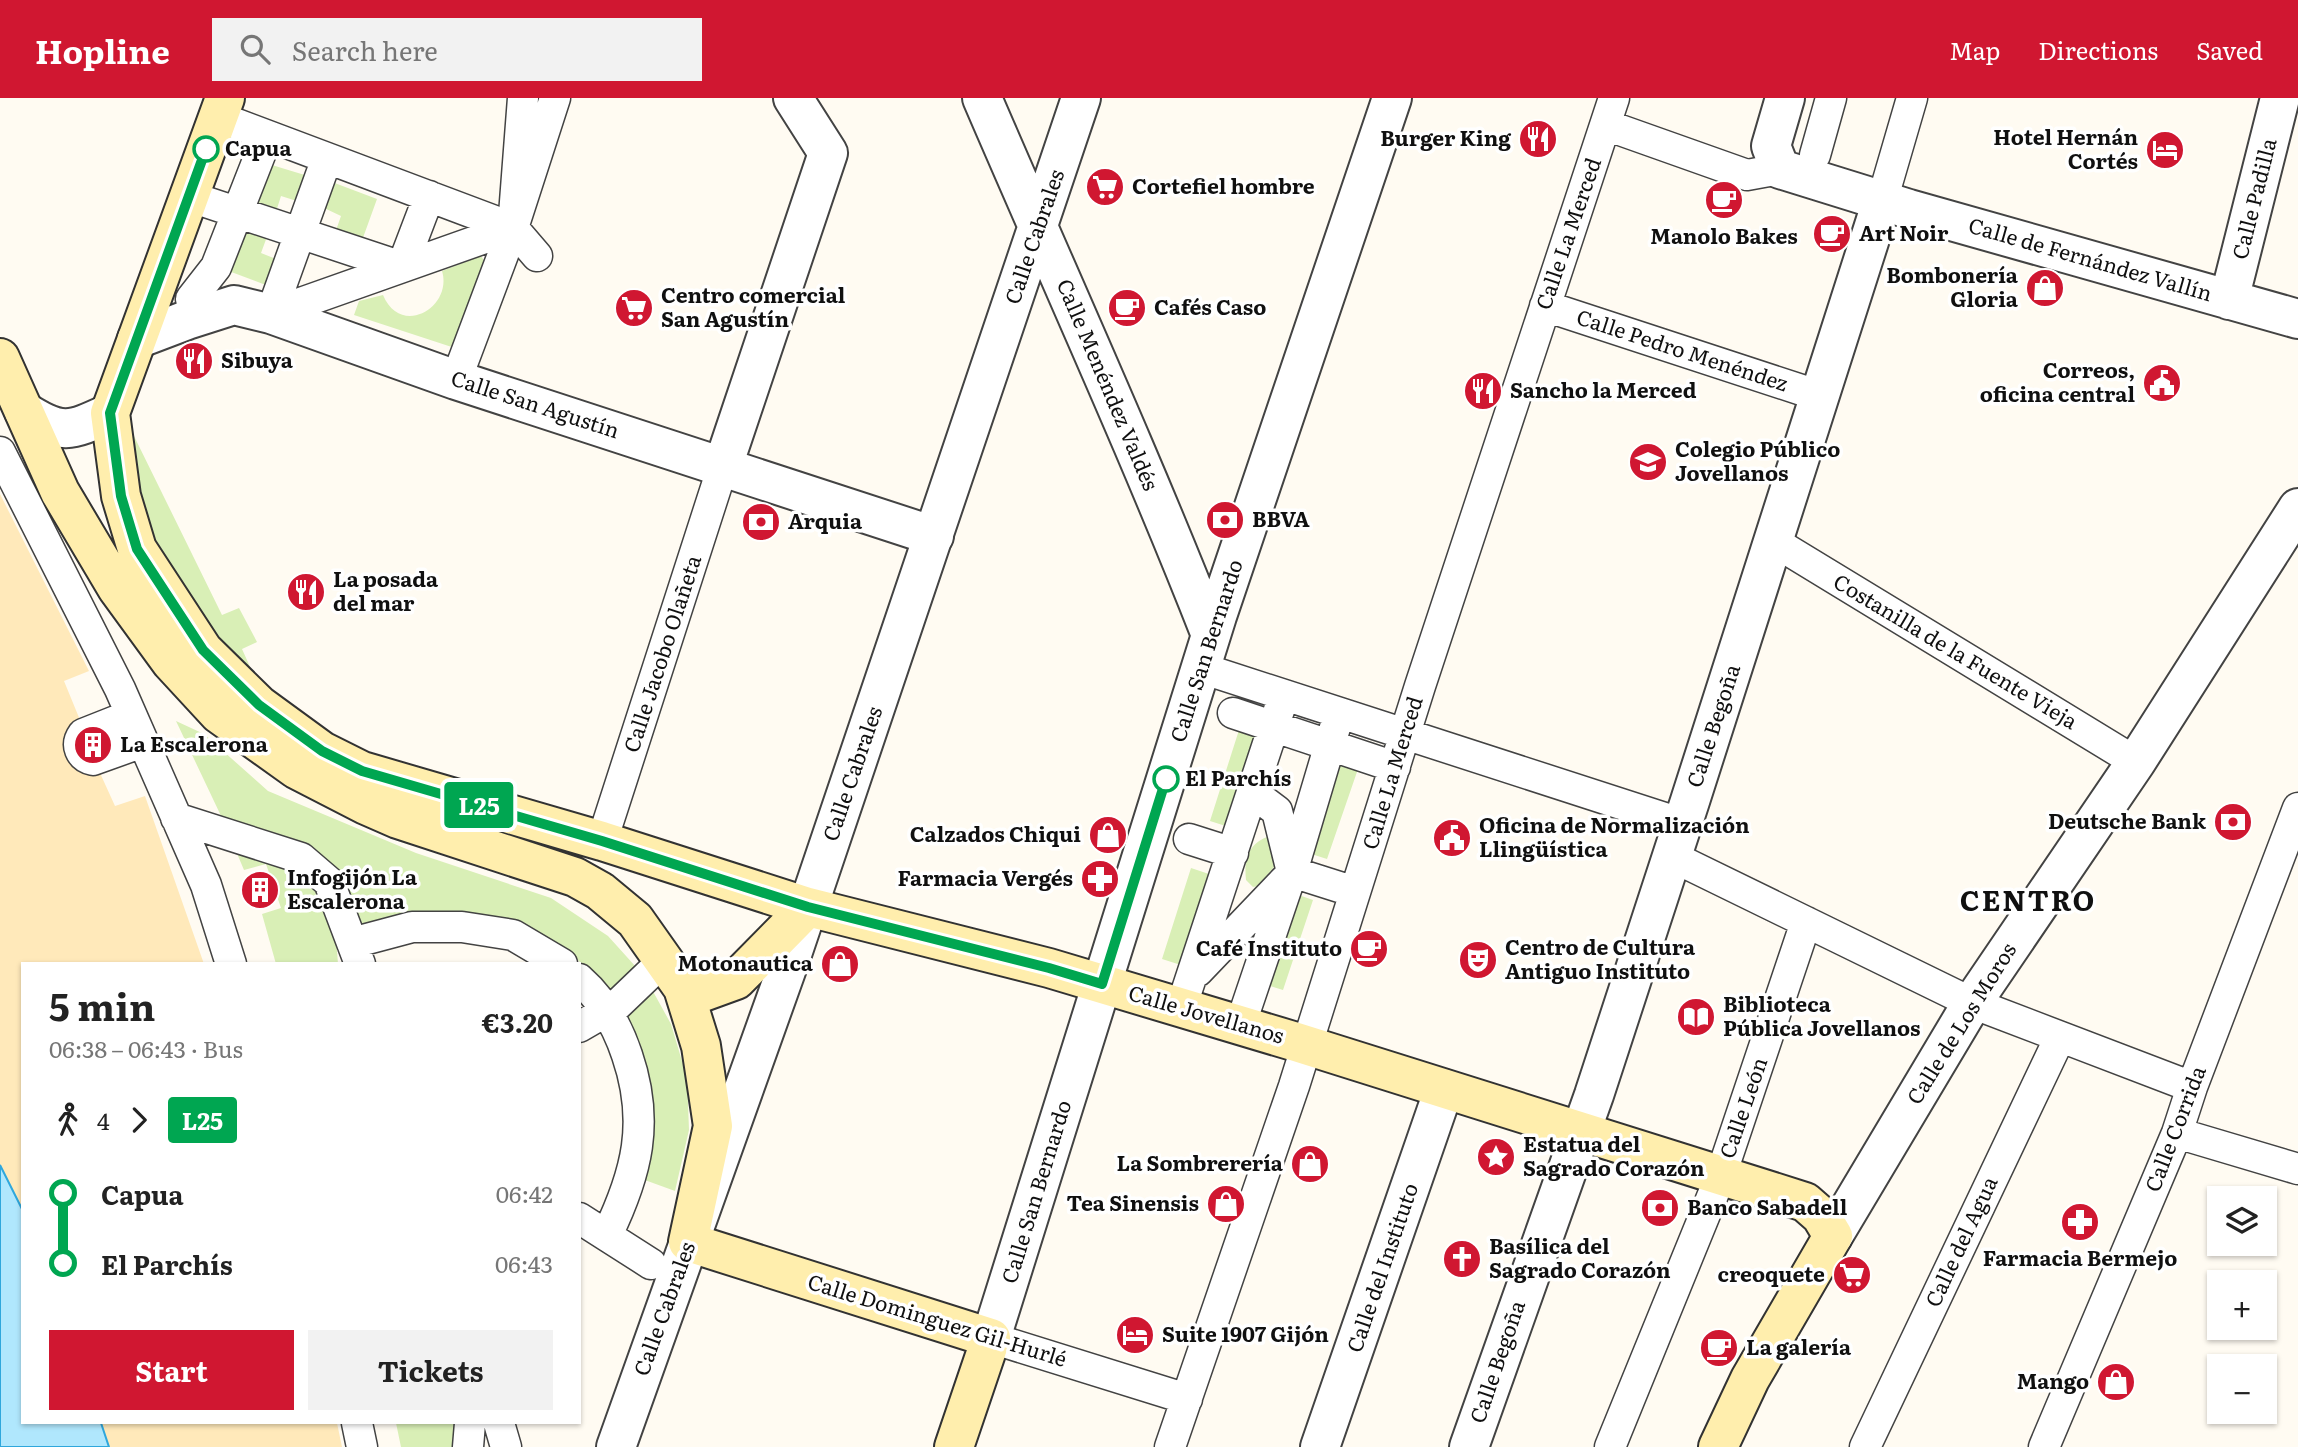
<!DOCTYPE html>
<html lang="en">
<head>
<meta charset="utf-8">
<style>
	body { margin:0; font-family:Literata,serif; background:#f2f2f2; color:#222; height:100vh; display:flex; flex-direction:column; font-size:26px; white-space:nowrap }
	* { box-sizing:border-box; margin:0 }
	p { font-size:23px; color:#767676 }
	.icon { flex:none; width:38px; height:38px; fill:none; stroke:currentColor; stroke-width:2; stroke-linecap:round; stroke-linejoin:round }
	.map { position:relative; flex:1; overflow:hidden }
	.panel { position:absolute; left:21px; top:864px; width:560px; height:462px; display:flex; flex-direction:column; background:#fff; border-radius:0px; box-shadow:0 2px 5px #0004 }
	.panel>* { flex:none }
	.badge { padding:0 14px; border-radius:5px; font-size:24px; line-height:46px }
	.fabs { position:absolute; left:2207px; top:1088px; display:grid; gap:14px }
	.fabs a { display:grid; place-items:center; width:70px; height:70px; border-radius:0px; background:#fff; box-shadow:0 2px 5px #0004; font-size:35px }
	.map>.badge { position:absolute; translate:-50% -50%; box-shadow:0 0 0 4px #fff }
	.legs { display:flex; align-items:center; gap:10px; height:77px; padding:0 28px; font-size:23px }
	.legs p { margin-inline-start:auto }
	.summary { display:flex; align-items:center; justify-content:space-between; height:119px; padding:0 28px }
	h1 { font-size:38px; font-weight:700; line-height:52px }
	.button { display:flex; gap:14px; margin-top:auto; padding:14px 28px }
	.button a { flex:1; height:80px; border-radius:0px; background:#d01731; color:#fff; font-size:28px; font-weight:700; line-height:80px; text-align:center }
	.button a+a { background:#f2f2f2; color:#222 }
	ul { padding:0 28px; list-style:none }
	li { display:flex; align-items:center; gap:24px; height:70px; font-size:26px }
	li i { display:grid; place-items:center; width:10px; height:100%; margin:0 9px; background:currentColor }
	li i::after { content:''; width:18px; height:18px; margin:-9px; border:5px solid; border-radius:50%; background:#fff }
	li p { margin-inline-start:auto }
	li:first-child i { background:linear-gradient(#0000 50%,currentColor 0) }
	li:last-child i { background:linear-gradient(currentColor 50%,#0000 0) }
	header { display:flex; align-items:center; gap:42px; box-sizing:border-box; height:98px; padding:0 35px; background:#d01731; color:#fff }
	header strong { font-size:33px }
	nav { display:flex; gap:38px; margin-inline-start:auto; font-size:24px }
	.search { width:490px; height:63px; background:#f2f2f2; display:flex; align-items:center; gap:18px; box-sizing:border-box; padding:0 24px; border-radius:0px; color:#767676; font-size:26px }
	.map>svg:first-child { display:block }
	.green { fill:#d9efb6 }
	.sand { fill:#ffe9ba }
	.water { fill:#b0e7fd; stroke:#2fa7dc; stroke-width:2 }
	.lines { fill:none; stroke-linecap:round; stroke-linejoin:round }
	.pedestrian-casing { stroke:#434343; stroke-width:33 }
	.minor-casing { stroke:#434343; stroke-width:42 }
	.tertiary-casing { stroke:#434343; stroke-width:42 }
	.secondary-casing { stroke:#323232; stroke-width:42 }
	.pedestrian { stroke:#fff; stroke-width:30 }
	.minor { stroke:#fff; stroke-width:38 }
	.tertiary { stroke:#fff; stroke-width:38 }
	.secondary { stroke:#ffeead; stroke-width:38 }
	.line-1-casing { stroke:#fff; stroke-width:16 }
	.line-1 { stroke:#00a651; stroke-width:10 }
	.stop-1-dot { fill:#fff; stroke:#00a651; stroke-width:3.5 }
	.labels { text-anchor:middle; stroke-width:7; stroke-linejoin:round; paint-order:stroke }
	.poi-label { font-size:21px; font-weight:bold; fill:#101010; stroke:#fff; text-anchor:start }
	.stop-label { font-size:21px; font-weight:bold; fill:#101010; stroke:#fff; text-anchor:start }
	.street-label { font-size:21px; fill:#101010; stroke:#fff }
	.district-label { font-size:28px; font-weight:bold; letter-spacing:2px; fill:#101010; stroke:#fff }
</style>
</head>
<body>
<header>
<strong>Hopline</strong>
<div class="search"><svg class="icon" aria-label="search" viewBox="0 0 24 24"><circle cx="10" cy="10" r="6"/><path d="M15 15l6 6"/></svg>Search here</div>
<nav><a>Map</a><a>Directions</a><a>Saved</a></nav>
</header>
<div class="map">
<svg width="2298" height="1349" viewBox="0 0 2298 1349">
	<rect width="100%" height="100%" fill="#fffbf2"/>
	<!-- green -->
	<path class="green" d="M262,64L308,78L300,104L281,98L274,120L248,112Z
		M332,84L377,101L360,148L334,138L341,118L322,109Z
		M242,126L268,136L261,155L281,163L271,189L226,172Z
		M481,158L493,176L467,254L354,217L359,203L383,197C401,240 453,209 442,173Z
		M133,336L222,517L239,510L257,544L242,551L251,571L243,575L159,460L140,410L132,359Z
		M176,623L204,636L268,693L416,755L551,800L608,838L645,879L671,926L687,980L689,1032L675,1093L642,1081L605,890L576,860L549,844L336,840L338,866H276L262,816L281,810L266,766L244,772L222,720Z
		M1239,632L1263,640L1232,730L1210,723Z
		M1334,663L1358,671L1327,761L1305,754Z
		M1267,739L1272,742L1274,769L1258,788L1253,789L1246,782C1244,763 1247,747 1267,739Z
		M1191,770L1215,778L1184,868L1162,861Z
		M1290,794L1313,802L1283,892L1260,885Z
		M396,1325H464L463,1349H401Z"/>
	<!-- sand -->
	<path class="sand" d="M0,396L89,573L64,583L80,622L83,673L100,675L115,708L145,698L204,866H23V1325H337L342,1349H0Z"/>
	<!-- water -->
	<path class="water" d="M0,1067L23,1113V1325H101L109,1349H0Z"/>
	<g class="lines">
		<defs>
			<path id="pedestrian" d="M523,0L513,130L537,158
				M218,19L513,130L456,282
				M1606,27L1747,77L1780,71
				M1815,57L1831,0
				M1882,103L1912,0
				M206,104L402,169L429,98
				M277,199L327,60
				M191,201L216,169L267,39
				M298,206L513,130L555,0
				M1545,208L1820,298
				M0,354L120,591L206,787L231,866
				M1773,443L2136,664
				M1201,570L1683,726
				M1233,615L1395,669
				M131,617L83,636C75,647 80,659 93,662L143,644
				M1253,695L1277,713L1292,774
				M176,720L301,760L329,784L360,866
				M1189,741L1233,755
				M602,743L723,368
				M1671,758L1972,905L2192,989
				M1292,774L1355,794
				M352,845L412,829H462L513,837L562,866
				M1198,873L1285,782
				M579,881C603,902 617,927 627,957C650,1024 637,1075 607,1137
				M1181,910L1284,597
				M1240,928L1292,774L1339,616
				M579,929L617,907L664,862
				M2177,1035L2298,1071
				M579,1120L651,1166
				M991,1240L1187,1301
				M357,1325L362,1349
				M499,1325L506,1349
				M468,1349L470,1325
				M1170,1349L1294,988L1420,588L1614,0
				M1610,1349L1721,1077L1806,824
				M1865,1349L2060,939
				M2044,1349L2177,1035L2192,989L2298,710"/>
			<path id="minor" d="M1785,0L1771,48L1780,71L1909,111L2298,221
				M2229,202L2280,0
				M137,241L187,222L234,207L271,216L456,282L934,438
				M723,368L828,55L793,0
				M1833,1138L1972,905L2136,664L2298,410
				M1320,1349L1444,991
				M1469,1349L1594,997L1690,703L1882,103"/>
			<path id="tertiary" d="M982,0C1059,179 1140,356 1211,537
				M24,313C62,338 71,333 110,315
				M991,1240L1217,518L1392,0
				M616,1349L792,856L1081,0"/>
			<path id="secondary" d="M225,0L110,315L121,398L137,451L203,552L259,607L322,653L362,673L602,743L808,809L1049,870L1293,943L1805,1104L1821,1118L1833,1138L1750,1281L1718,1349
				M0,260L60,394L117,490L171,564L219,616L296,671L366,707L398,721L575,779L600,793L635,822L683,890L701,948L713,1028L688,1144L991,1240L954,1349
				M683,890L703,894L736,882L808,809"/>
		</defs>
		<!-- pedestrian casing -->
		<use href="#pedestrian" class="pedestrian-casing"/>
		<!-- minor casing -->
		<use href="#minor" class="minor-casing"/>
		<!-- tertiary casing -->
		<use href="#tertiary" class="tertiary-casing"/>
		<!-- secondary casing -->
		<use href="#secondary" class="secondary-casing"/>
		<!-- pedestrian -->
		<use href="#pedestrian" class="pedestrian"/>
		<!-- minor -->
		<use href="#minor" class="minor"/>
		<!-- tertiary -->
		<use href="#tertiary" class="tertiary"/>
		<!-- secondary -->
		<use href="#secondary" class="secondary"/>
	</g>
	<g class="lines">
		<defs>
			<path id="line-1" d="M206,51L110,315L121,398L137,451L203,552L259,607L322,653L362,673L602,743L808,809L1049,870L1102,886L1166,681"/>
		</defs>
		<!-- line-1 casing -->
		<use href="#line-1" class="line-1-casing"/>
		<!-- line-1 -->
		<use href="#line-1" class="line-1"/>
	</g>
	<!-- icons -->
	<defs>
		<symbol id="restaurant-disc" viewBox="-11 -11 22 22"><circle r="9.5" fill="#d01731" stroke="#fff"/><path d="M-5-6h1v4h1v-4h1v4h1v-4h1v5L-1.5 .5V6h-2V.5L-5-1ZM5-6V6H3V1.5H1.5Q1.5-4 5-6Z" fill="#fff"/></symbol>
		<symbol id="hotel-disc" viewBox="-11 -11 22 22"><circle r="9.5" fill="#d01731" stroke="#fff"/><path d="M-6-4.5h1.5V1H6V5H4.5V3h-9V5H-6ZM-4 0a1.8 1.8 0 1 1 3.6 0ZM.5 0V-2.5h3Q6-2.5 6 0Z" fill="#fff"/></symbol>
		<symbol id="supermarket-disc" viewBox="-11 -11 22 22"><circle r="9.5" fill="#d01731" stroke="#fff"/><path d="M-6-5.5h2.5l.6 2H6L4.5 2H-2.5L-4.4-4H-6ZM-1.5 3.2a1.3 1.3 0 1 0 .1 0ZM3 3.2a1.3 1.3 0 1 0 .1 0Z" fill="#fff"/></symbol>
		<symbol id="cafe-disc" viewBox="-11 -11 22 22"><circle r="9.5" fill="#d01731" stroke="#fff"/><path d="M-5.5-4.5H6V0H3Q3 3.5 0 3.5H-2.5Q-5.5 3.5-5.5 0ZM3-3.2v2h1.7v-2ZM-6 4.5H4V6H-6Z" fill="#fff"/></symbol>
		<symbol id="shop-disc" viewBox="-11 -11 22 22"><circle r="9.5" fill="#d01731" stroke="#fff"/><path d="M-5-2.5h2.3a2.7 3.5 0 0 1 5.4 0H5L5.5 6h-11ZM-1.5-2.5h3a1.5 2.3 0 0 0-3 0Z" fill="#fff"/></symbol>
		<symbol id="civic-disc" viewBox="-11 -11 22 22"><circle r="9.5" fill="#d01731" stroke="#fff"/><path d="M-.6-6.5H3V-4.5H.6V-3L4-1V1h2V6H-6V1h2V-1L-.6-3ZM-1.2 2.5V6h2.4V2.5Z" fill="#fff"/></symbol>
		<symbol id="school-disc" viewBox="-11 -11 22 22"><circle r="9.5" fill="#d01731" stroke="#fff"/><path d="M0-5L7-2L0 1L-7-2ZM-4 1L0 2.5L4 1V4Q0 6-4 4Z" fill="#fff"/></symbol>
		<symbol id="bank-disc" viewBox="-11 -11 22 22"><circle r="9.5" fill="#d01731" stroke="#fff"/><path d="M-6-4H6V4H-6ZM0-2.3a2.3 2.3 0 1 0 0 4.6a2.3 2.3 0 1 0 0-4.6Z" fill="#fff"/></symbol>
		<symbol id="building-disc" viewBox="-11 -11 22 22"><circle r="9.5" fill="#d01731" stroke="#fff"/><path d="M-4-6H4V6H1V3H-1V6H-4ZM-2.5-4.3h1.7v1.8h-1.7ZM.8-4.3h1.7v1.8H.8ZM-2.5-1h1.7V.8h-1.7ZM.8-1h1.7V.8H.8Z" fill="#fff"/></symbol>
		<symbol id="pharmacy-disc" viewBox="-11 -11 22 22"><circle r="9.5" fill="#d01731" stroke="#fff"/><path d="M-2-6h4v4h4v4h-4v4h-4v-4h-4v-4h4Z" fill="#fff"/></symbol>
		<symbol id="theatre-disc" viewBox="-11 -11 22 22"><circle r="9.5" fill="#d01731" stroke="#fff"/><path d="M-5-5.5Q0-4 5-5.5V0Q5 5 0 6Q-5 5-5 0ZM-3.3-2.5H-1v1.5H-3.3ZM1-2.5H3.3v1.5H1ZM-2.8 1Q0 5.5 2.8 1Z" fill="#fff"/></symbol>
		<symbol id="library-disc" viewBox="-11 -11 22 22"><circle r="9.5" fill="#d01731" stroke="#fff"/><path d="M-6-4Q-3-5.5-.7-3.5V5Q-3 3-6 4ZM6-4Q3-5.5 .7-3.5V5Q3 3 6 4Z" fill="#fff"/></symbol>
		<symbol id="sight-disc" viewBox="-11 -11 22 22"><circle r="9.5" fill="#d01731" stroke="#fff"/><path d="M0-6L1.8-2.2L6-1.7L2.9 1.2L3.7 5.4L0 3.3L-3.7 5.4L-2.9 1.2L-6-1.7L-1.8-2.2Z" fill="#fff"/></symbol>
		<symbol id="church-disc" viewBox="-11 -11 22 22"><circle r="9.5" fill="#d01731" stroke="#fff"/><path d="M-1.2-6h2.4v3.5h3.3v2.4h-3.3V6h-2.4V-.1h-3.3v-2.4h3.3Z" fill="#fff"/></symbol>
	</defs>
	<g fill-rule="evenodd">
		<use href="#restaurant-disc" x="1516" y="19" width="44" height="44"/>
		<use href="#hotel-disc" x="2143" y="30" width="44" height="44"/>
		<use href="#supermarket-disc" x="1083" y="67" width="44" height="44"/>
		<use href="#cafe-disc" x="1702" y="80" width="44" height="44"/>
		<use href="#cafe-disc" x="1810" y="114" width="44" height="44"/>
		<use href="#shop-disc" x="2023" y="168" width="44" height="44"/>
		<use href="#supermarket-disc" x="612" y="188" width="44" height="44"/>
		<use href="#cafe-disc" x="1105" y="188" width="44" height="44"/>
		<use href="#restaurant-disc" x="172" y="241" width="44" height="44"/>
		<use href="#civic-disc" x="2140" y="263" width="44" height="44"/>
		<use href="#restaurant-disc" x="1461" y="271" width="44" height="44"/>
		<use href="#school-disc" x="1626" y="342" width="44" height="44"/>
		<use href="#bank-disc" x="1203" y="400" width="44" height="44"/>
		<use href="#bank-disc" x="739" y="402" width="44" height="44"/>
		<use href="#restaurant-disc" x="284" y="472" width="44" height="44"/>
		<use href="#building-disc" x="71" y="625" width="44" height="44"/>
		<use href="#bank-disc" x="2211" y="702" width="44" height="44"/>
		<use href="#shop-disc" x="1086" y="715" width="44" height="44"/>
		<use href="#civic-disc" x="1430" y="718" width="44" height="44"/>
		<use href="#pharmacy-disc" x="1078" y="759" width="44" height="44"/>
		<use href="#building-disc" x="238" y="770" width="44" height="44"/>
		<use href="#cafe-disc" x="1347" y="829" width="44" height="44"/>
		<use href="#theatre-disc" x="1456" y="840" width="44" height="44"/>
		<use href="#shop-disc" x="818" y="844" width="44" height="44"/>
		<use href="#library-disc" x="1674" y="897" width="44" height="44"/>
		<use href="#sight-disc" x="1474" y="1037" width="44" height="44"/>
		<use href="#shop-disc" x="1288" y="1044" width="44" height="44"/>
		<use href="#shop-disc" x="1204" y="1084" width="44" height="44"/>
		<use href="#bank-disc" x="1638" y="1088" width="44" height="44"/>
		<use href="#pharmacy-disc" x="2058" y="1102" width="44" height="44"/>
		<use href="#church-disc" x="1440" y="1139" width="44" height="44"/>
		<use href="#supermarket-disc" x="1830" y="1155" width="44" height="44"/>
		<use href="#hotel-disc" x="1113" y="1215" width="44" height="44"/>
		<use href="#cafe-disc" x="1697" y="1228" width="44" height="44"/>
		<use href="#shop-disc" x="2094" y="1262" width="44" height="44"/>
	</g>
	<!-- markers -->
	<g class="stop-1-dot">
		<circle cx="206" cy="51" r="12"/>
		<circle cx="1166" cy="681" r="12"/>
	</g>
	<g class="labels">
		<!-- poi labels -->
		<g class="poi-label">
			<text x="2138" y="47" text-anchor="end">Hotel Hernán<tspan x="2138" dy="24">Cortés</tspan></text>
			<text x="1511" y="48" text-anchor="end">Burger King</text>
			<text x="1132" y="96">Cortefiel hombre</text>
			<text x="1859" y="143">Art Noir</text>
			<text x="1724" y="146" text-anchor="middle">Manolo Bakes</text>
			<text x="2018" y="185" text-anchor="end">Bombonería<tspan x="2018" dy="24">Gloria</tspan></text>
			<text x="661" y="205">Centro comercial<tspan x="661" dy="24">San Agustín</tspan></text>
			<text x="1154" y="217">Cafés Caso</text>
			<text x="221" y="270">Sibuya</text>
			<text x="2135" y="280" text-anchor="end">Correos,<tspan x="2135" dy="24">oficina central</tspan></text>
			<text x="1510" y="300">Sancho la Merced</text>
			<text x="1675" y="359">Colegio Público<tspan x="1675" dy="24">Jovellanos</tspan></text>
			<text x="1252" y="429">BBVA</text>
			<text x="788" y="431">Arquia</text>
			<text x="333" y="489">La posada<tspan x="333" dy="24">del mar</tspan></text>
			<text x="120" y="654">La Escalerona</text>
			<text x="2206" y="731" text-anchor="end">Deutsche Bank</text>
			<text x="1479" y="735">Oficina de Normalización<tspan x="1479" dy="24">Llingüística</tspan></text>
			<text x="1081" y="744" text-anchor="end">Calzados Chiqui</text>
			<text x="287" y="787">Infogijón La<tspan x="287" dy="24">Escalerona</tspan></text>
			<text x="1073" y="788" text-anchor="end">Farmacia Vergés</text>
			<text x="1505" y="857">Centro de Cultura<tspan x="1505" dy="24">Antiguo Instituto</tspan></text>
			<text x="1342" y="858" text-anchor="end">Café Instituto</text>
			<text x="813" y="873" text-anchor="end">Motonautica</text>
			<text x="1723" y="914">Biblioteca<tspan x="1723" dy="24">Pública Jovellanos</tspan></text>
			<text x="1523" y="1054">Estatua del<tspan x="1523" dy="24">Sagrado Corazón</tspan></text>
			<text x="1283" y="1073" text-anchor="end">La Sombrerería</text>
			<text x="1199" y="1113" text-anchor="end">Tea Sinensis</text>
			<text x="1687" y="1117">Banco Sabadell</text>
			<text x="1489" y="1156">Basílica del<tspan x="1489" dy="24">Sagrado Corazón</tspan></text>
			<text x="2080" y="1168" text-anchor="middle">Farmacia Bermejo</text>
			<text x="1825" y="1184" text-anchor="end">creoquete</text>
			<text x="1162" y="1244">Suite 1907 Gijón</text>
			<text x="1746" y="1257">La galería</text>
			<text x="2089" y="1291" text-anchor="end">Mango</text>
		</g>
		<!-- stop labels -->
		<g class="stop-label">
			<text x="225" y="58">Capua</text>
			<text x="1185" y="688">El Parchís</text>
		</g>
		<!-- street labels -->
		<g class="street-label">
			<text transform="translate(2255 101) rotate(-76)" y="7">Calle Padilla</text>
			<text transform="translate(1569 136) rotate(-71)" y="7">Calle La Merced</text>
			<text transform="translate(1035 139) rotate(-71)" y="7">Calle Cabrales</text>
			<text transform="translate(2090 162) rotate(16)" y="7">Calle de Fernández Vallín</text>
			<text transform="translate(1682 253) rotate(18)" y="7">Calle Pedro Menéndez</text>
			<text transform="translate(1107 287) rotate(67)" y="7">Calle Menéndez Valdés</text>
			<text transform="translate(535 307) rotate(18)" y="7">Calle San Agustín</text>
			<text transform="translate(1207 553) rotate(-72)" y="7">Calle San Bernardo</text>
			<text transform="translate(1955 554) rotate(31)" y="7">Costanilla de la Fuente Vieja</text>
			<text transform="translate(663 556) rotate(-72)" y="7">Calle Jacobo Olañeta</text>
			<text transform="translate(1714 628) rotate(-72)" y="7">Calle Begoña</text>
			<text transform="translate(1393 675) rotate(-73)" y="7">Calle La Merced</text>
			<text transform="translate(853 676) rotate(-71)" y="7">Calle Cabrales</text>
			<text transform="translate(1206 917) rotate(16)" y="7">Calle Jovellanos</text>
			<text transform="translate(1962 926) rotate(-58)" y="7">Calle de Los Moros</text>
			<text transform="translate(1744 1010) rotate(-71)" y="7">Calle León</text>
			<text transform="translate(2176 1031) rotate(-69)" y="7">Calle Corrida</text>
			<text transform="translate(1037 1094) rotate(-73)" y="7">Calle San Bernardo</text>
			<text transform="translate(1962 1144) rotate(-65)" y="7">Calle del Agua</text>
			<text transform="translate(1383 1170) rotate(-71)" y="7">Calle del Instituto</text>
			<text transform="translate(665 1211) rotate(-70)" y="7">Calle Cabrales</text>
			<text transform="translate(937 1223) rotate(17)" y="7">Calle Dominguez Gil-Hurlé</text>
			<text transform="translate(1498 1264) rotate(-71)" y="7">Calle Begoña</text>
		</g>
		<!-- district labels -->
		<g class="district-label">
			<text x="2028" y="813">CENTRO</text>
		</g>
	</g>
</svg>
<div class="fabs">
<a><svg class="icon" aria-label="layers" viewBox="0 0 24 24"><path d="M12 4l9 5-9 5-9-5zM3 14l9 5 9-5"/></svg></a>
<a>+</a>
<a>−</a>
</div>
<b class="badge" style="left:479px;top:707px;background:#00a651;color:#fff">L25</b>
<section class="panel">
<div class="summary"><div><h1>5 min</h1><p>06:38 – 06:43 · Bus</p></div><b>€3.20</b></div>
<div class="legs"><svg class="icon" aria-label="walk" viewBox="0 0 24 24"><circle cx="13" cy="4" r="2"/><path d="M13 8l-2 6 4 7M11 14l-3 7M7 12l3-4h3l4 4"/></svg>4<svg class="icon" aria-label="forward" viewBox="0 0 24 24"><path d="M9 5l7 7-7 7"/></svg><b class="badge" style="background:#00a651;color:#fff">L25</b></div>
<ul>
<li><i style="color:#00a651"></i><b>Capua</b><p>06:42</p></li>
<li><i style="color:#00a651"></i><b>El Parchís</b><p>06:43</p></li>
</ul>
<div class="button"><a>Start</a><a>Tickets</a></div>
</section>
</div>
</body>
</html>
